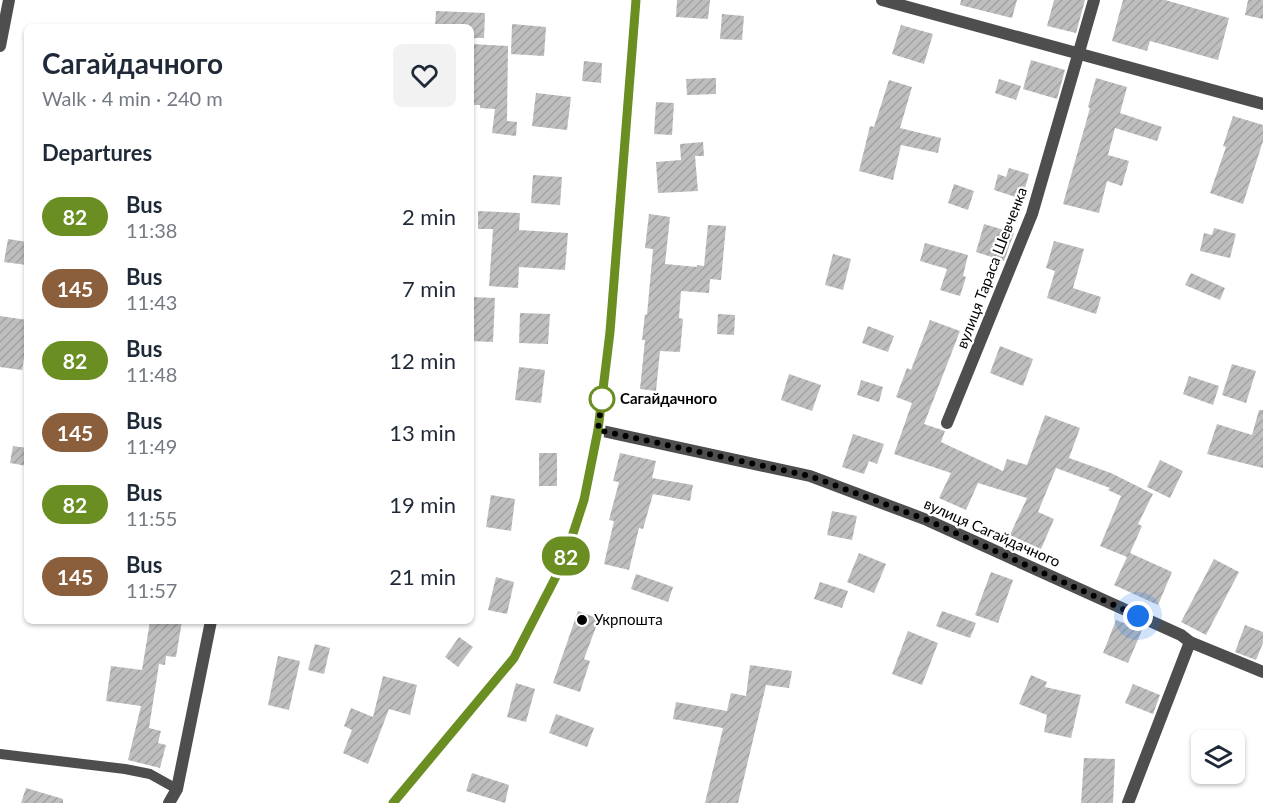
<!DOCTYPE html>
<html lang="en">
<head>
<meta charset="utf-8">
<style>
	body { margin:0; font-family:Lato,sans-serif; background:#f2f2f3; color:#1f2937; height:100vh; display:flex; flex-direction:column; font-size:22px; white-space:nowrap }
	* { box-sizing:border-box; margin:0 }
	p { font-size:20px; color:#747a83 }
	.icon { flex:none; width:33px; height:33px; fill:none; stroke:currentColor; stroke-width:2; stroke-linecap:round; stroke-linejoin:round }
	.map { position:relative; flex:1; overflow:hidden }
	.drawer { position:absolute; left:24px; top:24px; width:450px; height:600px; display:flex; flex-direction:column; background:#fff; border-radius:9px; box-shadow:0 2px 4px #0004 }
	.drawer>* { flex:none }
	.badge { padding:0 12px; border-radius:20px; font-size:21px; line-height:39px }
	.buttons { position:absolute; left:1191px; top:730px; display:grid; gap:12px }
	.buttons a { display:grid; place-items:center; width:54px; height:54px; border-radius:9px; background:#fff; box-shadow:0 2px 4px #0004; font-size:30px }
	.you { position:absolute; width:30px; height:30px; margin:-15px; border:4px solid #fff; border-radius:50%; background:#1a73e8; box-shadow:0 0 0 9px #1a73e833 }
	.map>.badge { position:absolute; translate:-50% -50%; box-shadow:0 0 0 3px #fff }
	h2 { padding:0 18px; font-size:22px; line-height:54px }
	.round { display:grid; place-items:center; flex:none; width:63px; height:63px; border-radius:9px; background:#f2f2f3 }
	.head { display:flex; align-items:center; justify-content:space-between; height:102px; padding:0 18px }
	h1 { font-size:28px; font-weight:700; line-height:45px }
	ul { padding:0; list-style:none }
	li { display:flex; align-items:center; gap:18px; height:72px; padding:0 18px }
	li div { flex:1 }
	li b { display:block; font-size:22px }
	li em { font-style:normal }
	li .badge { min-width:66px; font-weight:700; text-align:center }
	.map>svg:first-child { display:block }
	.building { fill:url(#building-hatch) }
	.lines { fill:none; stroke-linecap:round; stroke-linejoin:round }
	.lane { stroke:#4e4e4e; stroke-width:10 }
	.street { stroke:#4e4e4e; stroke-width:12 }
	.secondary { stroke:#1b1b1b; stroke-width:12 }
	.line-casing { stroke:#fff; stroke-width:14 }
	.line { stroke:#6b8e23; stroke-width:9 }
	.walk { stroke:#000; stroke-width:6; stroke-dasharray:0 10.8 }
	.stop-dot { fill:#fff; stroke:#6b8e23; stroke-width:3 }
	.poi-dot { fill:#000; stroke:#fff; stroke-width:2 }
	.labels { text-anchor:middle; stroke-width:4.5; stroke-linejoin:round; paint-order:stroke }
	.street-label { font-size:15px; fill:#000; stroke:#fff }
	.stop-label { font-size:15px; font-weight:bold; fill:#000; stroke:#fff; text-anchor:start }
	.poi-label { font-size:15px; fill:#000; stroke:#fff; text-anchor:start }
</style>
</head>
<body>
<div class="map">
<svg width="1263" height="803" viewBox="0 0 1263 803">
	<defs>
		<pattern id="building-hatch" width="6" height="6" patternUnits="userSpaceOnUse" patternTransform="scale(1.5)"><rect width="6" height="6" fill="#bebebe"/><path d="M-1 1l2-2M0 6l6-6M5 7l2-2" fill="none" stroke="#a2a2a2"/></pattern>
	</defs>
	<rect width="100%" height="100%" fill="#fff"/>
	<!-- building -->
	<path class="building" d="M677,0H710L708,19L676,17Z
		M961,0H1017L1012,18L960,5Z
		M1054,0H1085L1076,33L1047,26Z
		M1123,0H1165L1229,18L1218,60L1150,41L1147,51L1112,41Z
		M1248,0H1263V19L1245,15Z
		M436,11L485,13L484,38H471V27H435Z
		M722,14L744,16L742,40L720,39Z
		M512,24L546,27L544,56L511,54Z
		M901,25L933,34L924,64L892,54Z
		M471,44L508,46L507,121L517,122L516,136L492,133L495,109L480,108V105H471Z
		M1031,60L1065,70L1057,99L1023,89Z
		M584,61L602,63L601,83L582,81Z
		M716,78V94L687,95L686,79Z
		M1096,78L1127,87L1120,113L1162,127L1157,141L1115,128L1108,155L1129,161L1122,186L1107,181L1099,213L1063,204L1090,108L1088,107Z
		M999,79L1021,86L1016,100L995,93Z
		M889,80L912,87L900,128L941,138L938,153L901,145L893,180L859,171L870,126L874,127Z
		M536,93L571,97L567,130L532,126Z
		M656,102L674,103L672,135L654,134Z
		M1233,116L1263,125V141L1243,204L1210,193L1226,147L1223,146Z
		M703,142L704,156H695L698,191L658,193L656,162L681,160L680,144Z
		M1009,168L1029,174L1022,199L994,190L998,174L1006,177Z
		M533,175L562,177L560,205L531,203Z
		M954,184L974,191L968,210L948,203Z
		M478,211L520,213L519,230L568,233L565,270L519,267L518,288L489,286L493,229H478Z
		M649,214L670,217L665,264L697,267V265L704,266L708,225L726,226L721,280L710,279L709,293L681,291L679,318L683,319L680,352L660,351L656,391L640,389L645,340H642L645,314L647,315L653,249L645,248Z
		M984,224L1014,233L1004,261L976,252Z
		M1214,228L1236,234L1230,258L1200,251L1204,233L1212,235Z
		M8,239L27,242V265L4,262Z
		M1054,241L1084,249L1073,288L1101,297L1096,314L1047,298L1055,271L1046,268Z
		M925,243L968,255L963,276L966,277L960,296L940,290L947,269L920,261Z
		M833,254L851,259L843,290L825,285Z
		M1191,273L1225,288L1220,300L1185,285Z
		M471,297L495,298L493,342L471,341Z
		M520,313L550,314L548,344L519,343Z
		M718,314L735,315L734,335L717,334Z
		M0,316L27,320V340L22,370L0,367Z
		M930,320L960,331L924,424L945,431L941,442L1003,471L1007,459L1027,465L1045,415L1080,428L1069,458L1111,473L1153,494L1138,524L1142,526L1130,553L1172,572L1158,605L1114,585L1127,557L1100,546L1121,496L1108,490L1110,488L1056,468L1038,512L1054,519L1041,549L1010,535L1027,498L978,483L966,510L939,498L951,473L894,454L912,403L896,397L907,368L911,370Z
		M868,326L894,336L888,352L862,343Z
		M1000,346L1033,359L1023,386L990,373Z
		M1232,364L1256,371L1246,403L1222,395Z
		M519,367L545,370L541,403L515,400Z
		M789,374L821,385L812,411L781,400Z
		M1189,376L1219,386L1213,405L1183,394Z
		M861,380L883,387L879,402L857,395Z
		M1259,410H1263V468L1207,454L1217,424L1252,435Z
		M853,434L884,444L877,464L869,461L864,474L842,467Z
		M13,446L27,448V466L10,463Z
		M539,453H557V486H539Z
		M620,453L656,461L652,478L693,485L690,501L653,494L643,529L639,528L629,570L604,564L614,521L609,520L619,482L613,481Z
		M1160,460L1183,471L1170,498L1147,487Z
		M491,495L515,499L511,531L486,527Z
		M832,511L857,516L852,540L827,535Z
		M859,553L886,564L874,593L847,582Z
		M1214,559L1239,572L1206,635L1181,622Z
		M991,572L1013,580L998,623L975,615Z
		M636,574L673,587L668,602L631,589Z
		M496,577L514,582L507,614L488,610Z
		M820,582L848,591L842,608L814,599Z
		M578,611L599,619L584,659L590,661L580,692L553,683Z
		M942,611L976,623L970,638L936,626Z
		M1116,620L1142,630L1128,663L1103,653Z
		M150,621H182L176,657L166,656L165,665L159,664L149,728L161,731L158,743L166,745L160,768L128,760L141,706L106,701L111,666L142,670Z
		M1245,625L1263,632V643L1256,660L1235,652Z
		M908,631L938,643L922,685L892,674Z
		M459,637L473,647L458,667L445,657Z
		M315,644L330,648L324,674L308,670Z
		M278,656L300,661L289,710L268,705Z
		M750,665L792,671L789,688L766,685L738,803H705L723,728L673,719L676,702L727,711L731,693L746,696Z
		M1031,675L1047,682L1045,687L1081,695L1071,738L1044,732L1047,715L1019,704Z
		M383,676L417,685L410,715L389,709L368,764L343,753L352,730L344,726L351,708L373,717Z
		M516,683L535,689L526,722L507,717Z
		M1133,684L1160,695L1153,714L1125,703Z
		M556,714L594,728L587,747L549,733Z
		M1084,758L1115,759L1113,803H1081Z
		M472,773L509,785L505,803L466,791Z
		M26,788L63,799V803H21Z"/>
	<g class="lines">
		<!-- lane -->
		<path class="lane" d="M0,754L125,769L150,774L177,789"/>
		<!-- street -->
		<path class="street" d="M882,0L1263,104
			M0,46L9,0
			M947,423L1032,214L1094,0
			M598,430L810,476L927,520L1181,635L1190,642L1263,672
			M169,803L177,789L211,621
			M1128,803L1190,642"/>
		<!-- secondary -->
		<path class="secondary" d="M393,803L514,658L564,561L584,499L598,430L610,332L636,0"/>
	</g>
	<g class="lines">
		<defs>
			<path id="line" d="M393,803L514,658L564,561L584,500L598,430L610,332L636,0"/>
		</defs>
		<!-- line casing -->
		<use href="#line" class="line-casing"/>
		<!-- line -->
		<use href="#line" class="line"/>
		<!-- walk -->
		<path class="walk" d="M602,399L603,391L598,430L810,476L927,520L1138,616"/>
	</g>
	<!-- markers -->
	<circle class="stop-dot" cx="602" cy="399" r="12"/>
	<circle class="poi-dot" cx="582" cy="620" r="6"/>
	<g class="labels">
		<!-- street labels -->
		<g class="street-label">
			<text transform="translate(992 268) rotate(-69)" y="5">вулиця Тараса Шевченка</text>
			<text transform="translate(992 533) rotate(24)" y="5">вулиця Сагайдачного</text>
		</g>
		<!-- stop labels -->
		<g class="stop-label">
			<text x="620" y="404">Сагайдачного</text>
		</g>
		<!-- poi labels -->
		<g class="poi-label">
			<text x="594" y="625">Укрпошта</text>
		</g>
	</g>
</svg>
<div class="buttons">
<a><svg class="icon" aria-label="layers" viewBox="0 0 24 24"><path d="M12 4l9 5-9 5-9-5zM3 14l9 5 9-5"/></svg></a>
</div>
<div class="you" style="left:1138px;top:616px"></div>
<b class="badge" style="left:566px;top:556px;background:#6b8e23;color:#fff">82</b>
<section class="drawer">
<div class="head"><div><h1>Сагайдачного</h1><p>Walk · 4 min · 240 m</p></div><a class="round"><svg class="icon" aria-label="heart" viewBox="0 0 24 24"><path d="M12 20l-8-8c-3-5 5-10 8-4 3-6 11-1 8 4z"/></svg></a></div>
<h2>Departures</h2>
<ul>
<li><span class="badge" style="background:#6b8e23;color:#fff">82</span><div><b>Bus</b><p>11:38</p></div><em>2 min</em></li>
<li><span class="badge" style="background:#8b5e3c;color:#fff">145</span><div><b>Bus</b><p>11:43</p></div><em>7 min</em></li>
<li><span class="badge" style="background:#6b8e23;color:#fff">82</span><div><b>Bus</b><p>11:48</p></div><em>12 min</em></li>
<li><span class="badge" style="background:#8b5e3c;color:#fff">145</span><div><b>Bus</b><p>11:49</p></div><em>13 min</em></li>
<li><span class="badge" style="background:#6b8e23;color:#fff">82</span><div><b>Bus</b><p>11:55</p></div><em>19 min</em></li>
<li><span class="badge" style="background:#8b5e3c;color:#fff">145</span><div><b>Bus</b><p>11:57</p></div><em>21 min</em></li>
</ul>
</section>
</div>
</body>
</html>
